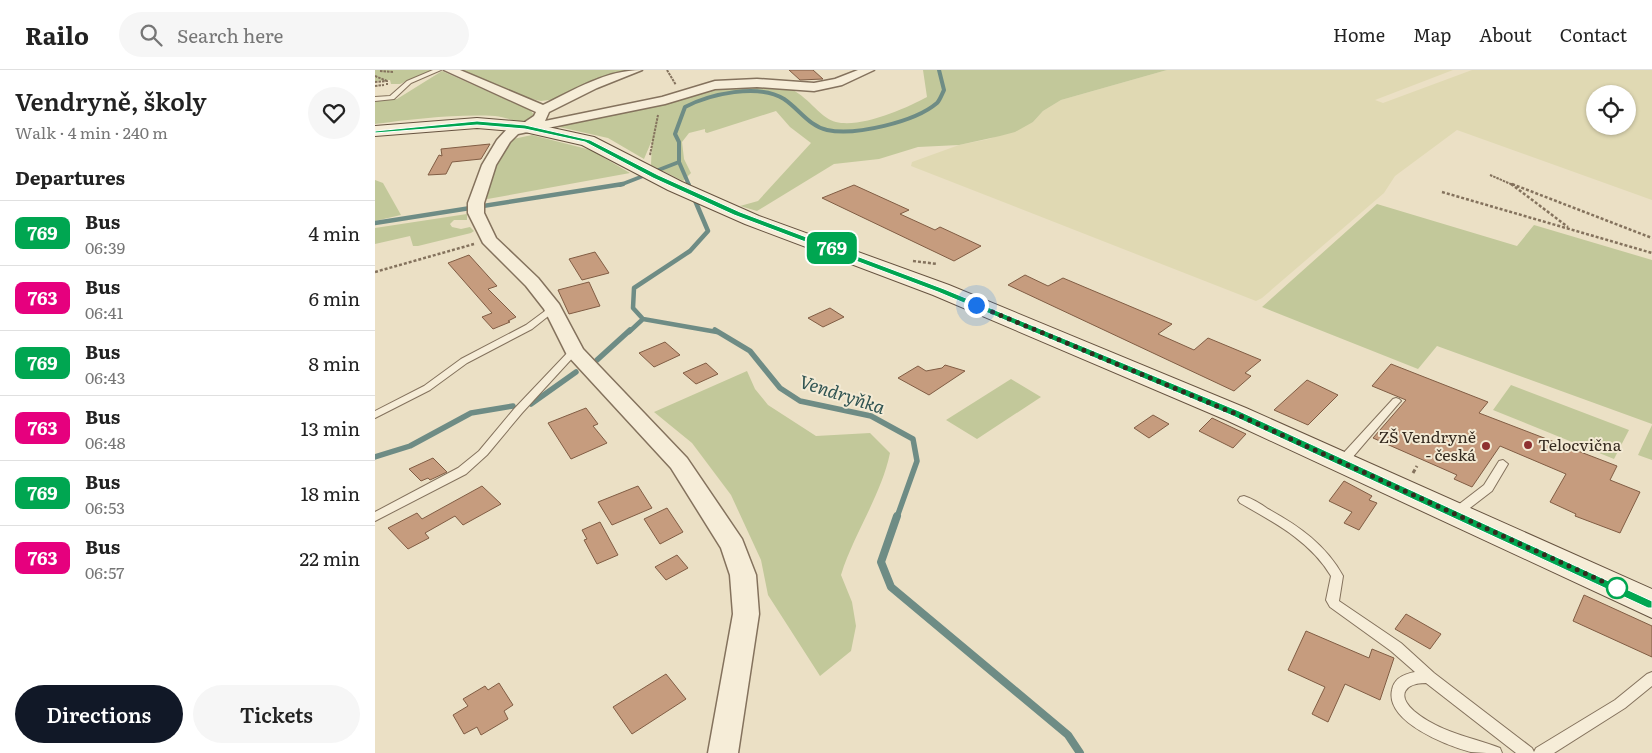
<!DOCTYPE html>
<html lang="en">
<head>
<meta charset="utf-8">
<style>
	body { margin:0; font-family:Literata,serif; background:#f6f6f6; color:#222; height:100vh; display:flex; flex-direction:column; font-size:19px; white-space:nowrap }
	* { box-sizing:border-box; margin:0 }
	p { font-size:16px; color:#767676 }
	.icon { flex:none; width:28px; height:28px; fill:none; stroke:currentColor; stroke-width:2; stroke-linecap:round; stroke-linejoin:round }
	.map { position:relative; flex:1; overflow:hidden }
	.drawer { display:flex; flex-direction:column; background:#fff; width:375px }
	.drawer>* { flex:none }
	.badge { padding:0 10px; border-radius:8px; font-size:18px; line-height:32px }
	.fabs { position:absolute; left:1211px; top:15px; display:grid; gap:10px }
	.fabs a { display:grid; place-items:center; width:50px; height:50px; border-radius:50%; background:#fff; box-shadow:0 1px 4px #0004; font-size:25px }
	.you { position:absolute; width:25px; height:25px; margin:-12px; border:4px solid #fff; border-radius:50%; background:#1a73e8; box-shadow:0 0 0 8px #1a73e833 }
	.map>.badge { position:absolute; translate:-50% -50%; box-shadow:0 0 0 2px #fff }
	h2 { padding:0 15px; font-size:19px; line-height:45px }
	.round { display:grid; place-items:center; flex:none; width:52px; height:52px; border-radius:26px; background:#f6f6f6 }
	.overview { display:flex; align-items:center; justify-content:space-between; height:85px; padding:0 15px }
	h1 { font-size:24px; font-weight:600; line-height:38px }
	.primary-button { display:flex; gap:10px; margin-top:auto; padding:10px 15px }
	.primary-button a { flex:1; height:58px; border-radius:30px; background:#111827; color:#fff; font-size:20px; font-weight:600; line-height:58px; text-align:center }
	.primary-button a+a { background:#f6f6f6; color:#222 }
	ul { padding:0; list-style:none }
	li { display:flex; align-items:center; gap:15px; height:65px; padding:0 15px; border-top:1px solid #e0e0e0 }
	li div { flex:1 }
	li b { display:block; font-size:19px }
	li em { font-style:normal }
	li .badge { min-width:55px; font-weight:700; text-align:center }
	header { display:flex; align-items:center; gap:30px; box-sizing:border-box; height:70px; padding:0 25px; background:#fff; border-bottom:1px solid #e0e0e0 }
	header strong { font-size:24px }
	nav { display:flex; gap:28px; margin-inline-start:auto; font-size:18px }
	.search { width:350px; height:45px; background:#f6f6f6; display:flex; align-items:center; gap:12px; box-sizing:border-box; padding:0 18px; border-radius:28px; color:#767676; font-size:19px }
	main { display:flex; flex:1; min-height:0 }
	.map>svg:first-child { display:block }
	.farmland { fill:#e0d9b3; fill-rule:evenodd }
	.green { fill:#c2c89a }
	.lines { fill:none; stroke-linecap:round; stroke-linejoin:round }
	.stream-far3 { stroke:#6e8c85; stroke-width:4 }
	.stream-far2 { stroke:#6e8c85; stroke-width:4.5 }
	.stream-far1 { stroke:#6e8c85; stroke-width:5.5 }
	.stream { stroke:#6e8c85; stroke-width:8 }
	.building { fill:#c69c7e; stroke:#815d44 }
	.lane-casing { stroke:#84725d; stroke-width:2 }
	.street-casing { stroke:#84725d; stroke-width:3 }
	.secondary-casing { stroke:#665340; stroke-width:2 }
	.path-far2 { stroke:#84725d; stroke-width:2; stroke-dasharray:2.5 1; stroke-linecap:butt }
	.path-far1 { stroke:#84725d; stroke-width:2.5; stroke-dasharray:3 2; stroke-linecap:butt }
	.path { stroke:#84725d; stroke-width:3; stroke-dasharray:4 2.5; stroke-linecap:butt }
	.lane { fill:#f6edd8; fill-rule:evenodd }
	.street { fill:#f6edd8; fill-rule:evenodd }
	.secondary { fill:#f6edd8; fill-rule:evenodd }
	.line { fill:#00a651; stroke:#fff }
	.walk { stroke:#352a1f; stroke-width:5; stroke-dasharray:0 9 }
	.poi-dot { fill:#8e3131; stroke:#f3ead4; stroke-width:2 }
	.stop-dot { fill:#fff; stroke:#00a651; stroke-width:2.5 }
	.labels { text-anchor:middle; stroke-width:4; stroke-linejoin:round; paint-order:stroke }
	.poi-label { font-size:16px; fill:#352a1f; stroke:#f3ead4; text-anchor:end }
	.water-label { font-size:18px; font-style:italic; fill:#305452; stroke:#f3ead4 }
</style>
</head>
<body>
<header>
<strong>Railo</strong>
<div class="search"><svg class="icon" aria-label="search" viewBox="0 0 24 24"><circle cx="10" cy="10" r="6"/><path d="M15 15l6 6"/></svg>Search here</div>
<nav><a>Home</a><a>Map</a><a>About</a><a>Contact</a></nav>
</header>
<main>
<section class="drawer">
<div class="overview"><div><h1>Vendryně, školy</h1><p>Walk · 4 min · 240 m</p></div><a class="round"><svg class="icon" aria-label="heart" viewBox="0 0 24 24"><path d="M12 20l-8-8c-3-5 5-10 8-4 3-6 11-1 8 4z"/></svg></a></div>
<h2>Departures</h2>
<ul>
<li><span class="badge" style="background:#00a651;color:#fff">769</span><div><b>Bus</b><p>06:39</p></div><em>4 min</em></li>
<li><span class="badge" style="background:#e6007e;color:#fff">763</span><div><b>Bus</b><p>06:41</p></div><em>6 min</em></li>
<li><span class="badge" style="background:#00a651;color:#fff">769</span><div><b>Bus</b><p>06:43</p></div><em>8 min</em></li>
<li><span class="badge" style="background:#e6007e;color:#fff">763</span><div><b>Bus</b><p>06:48</p></div><em>13 min</em></li>
<li><span class="badge" style="background:#00a651;color:#fff">769</span><div><b>Bus</b><p>06:53</p></div><em>18 min</em></li>
<li><span class="badge" style="background:#e6007e;color:#fff">763</span><div><b>Bus</b><p>06:57</p></div><em>22 min</em></li>
</ul>
<div class="primary-button"><a>Directions</a><a>Tickets</a></div>
</section>
<div class="map">
<svg width="1277" height="683" viewBox="0 0 1277 683">
	<rect width="100%" height="100%" fill="#ebe0c5"/>
	<!-- farmland -->
	<path class="farmland" d="M792,0H1078L1000,30L1008,33L1097,0H1277V130L1082,60L1020,106L1009,123L887,228L881,231L536,96L537,92L584,75L614,69L658,52L668,41L686,30ZM1220,24H1252V56H1220Z"/>
	<!-- green -->
	<path class="green" d="M0,0H57L25,14H16L15,10L0,11Z
		M88,0H253L218,12L182,29L166,31L147,27Z
		M548,0H792L686,30L668,41L658,52L640,62L625,66L584,75L543,77L504,89L459,94L382,141L365,136L383,131L436,73L415,57L401,41L332,63L330,62V59L314,63L307,72L309,89L316,103L308,111L276,95L277,70L269,89L233,68L175,55C250,38 325,13 402,16C425,17 435,36 452,48C474,64 530,39 552,27Z
		M67,1L155,40L160,46C150,57 133,47 120,46C81,44 39,49 0,54V30L22,29Z
		M157,65L216,80L255,103L107,130L124,90L138,69Z
		M0,110L8,113L26,145L0,151Z
		M1002,134L1142,176L1159,155L1277,190V354L1062,276L1043,299L887,237Z
		M92,144V150H79L75,154L77,157L86,159L95,157L99,161L96,163L43,176H38L35,166L0,174V158Z
		M372,301L380,319L393,335L441,366L495,363L515,383C506,426 479,463 466,505L477,532L481,556L476,581L445,606L393,525L386,490L356,425L317,373L279,342Z
		M636,309L666,327L602,369L571,350Z
		M1136,315L1254,360L1239,389L1118,340Z
		M1277,355V390L1263,385Z"/>
	<g class="lines">
		<!-- stream-far3 -->
		<path class="stream-far3" d="M245,115L304,92
			M314,115L304,92V72L300,64L310,37C335,24 383,13 409,29C424,39 434,56 452,60C480,66 540,52 562,33C565,30 567,24 569,20L564,0"/>
		<!-- stream-far2 -->
		<path class="stream-far2" d="M313,114L333,161L315,181L259,218L258,238L268,249L342,262
			M0,153L248,114
			M254,262L268,249"/>
		<!-- stream-far1 -->
		<path class="stream-far1" d="M340,260L375,281L405,318L425,331L496,346L538,369L542,391L522,447
			M222,290L255,260
			M156,334L201,302
			M0,387L35,376L96,343L138,336"/>
		<!-- stream -->
		<path class="stream" d="M522,446L506,492L516,517L693,665L705,683"/>
	</g>
	<!-- building -->
	<path class="building" d="M414,0H438L448,9L425,10Z
		M115,74L106,89L77,92L71,104L53,105L64,85L67,86L66,79Z
		M479,115L534,140L525,144L560,160L565,157L606,176L579,191L447,128Z
		M220,182L234,203L207,210L194,189Z
		M94,185L122,216L113,219L141,247L133,251L135,252L118,259L107,247L117,243L73,193Z
		M650,205L673,216L688,208L797,254L783,264L819,280L833,268L886,290L870,303L876,306L859,321L633,215Z
		M214,212L225,236L194,244L183,220Z
		M455,238L469,247L448,257L433,248Z
		M290,272L305,285L279,297L264,283Z
		M331,293L343,304L321,314L308,303Z
		M1016,294L1113,332L1104,343L1242,396L1235,410L1265,422L1245,463L1200,446L1201,444L1175,432L1191,404L1125,376L1097,417L1079,409L1082,405L998,368L1031,330L997,316Z
		M570,295L590,301L554,325L523,308L543,296L551,301L567,298Z
		M932,310L963,325L933,355L899,340Z
		M211,338L223,354L218,356L232,373L196,389L173,353Z
		M778,345L794,354L774,368L759,358Z
		M837,348L871,364L858,378L824,361Z
		M58,388L72,402L55,410L53,408L46,411L34,399Z
		M969,411L997,426L994,430L1002,433L984,460L969,453L977,442L954,431Z
		M107,416L126,434L88,455L80,446L50,463L54,468L33,479L13,458L42,443L47,449Z
		M263,416L277,438L237,455L223,432Z
		M292,438L308,462L285,474L269,449Z
		M225,452L243,485L222,494L209,470L212,469L207,460Z
		M302,485L313,498L291,510L280,497Z
		M1209,525L1277,556V587L1198,551Z
		M1031,544L1066,564L1055,579L1020,559Z
		M931,561L994,588L997,579L1019,588L1005,630L970,614L953,652L937,644L950,617L913,600Z
		M291,604L311,629L257,664L238,637Z
		M124,613L138,635L129,641L133,649L106,665L102,657L89,664L78,645L93,636L88,629L110,616L113,620Z"/>
	<g class="lines">
		<defs>
			<path id="lane" d="M58,0H66L36,13L19,29L0,31V27L15,26L32,11Z
				M178,235L182,238L181,240L157,259L92,293L55,320L0,348V341L49,316L86,289L151,255Z
				M199,278L204,281L202,283L147,343L112,385L91,404L0,451V442L83,398L104,381L139,339L196,279Z
				M1021,328L1024,329L1026,331L1024,333L971,395H963L962,392L963,389L1018,329Z
				M1128,390L1133,394L1117,421L1091,441L1087,448H1079L1077,445L1083,435L1109,415L1124,391Z
				M869,426C878,429 886,434 893,439C924,456 951,475 968,506L964,531L1026,573L1059,603L1157,678L1159,682L1161,678L1240,630L1272,604L1277,602V616L1250,638L1179,683H1141L1051,613C1030,613 1021,625 1039,641C1064,662 1096,667 1125,678L1127,683C1117,683 1106,683 1096,682C1073,676 1010,652 1017,620C1019,608 1029,604 1040,602L1016,581L955,537L951,530L956,506C935,471 900,453 865,433L863,430L865,427Z"/>
			<path id="street" d="M69,0H85L168,35C199,20 231,0 267,0L222,18L174,42L170,51L287,27L340,11L382,9L439,13L460,9L483,0H499L467,15L439,21L382,17L340,19L290,34L143,64L135,72L121,95L109,133V143L121,168L163,208L184,234L208,279L312,388L367,469L381,505L384,544L363,683H333L358,544L355,505L346,478L296,398L192,285L169,239L151,216L108,173L93,143V133L107,95L122,70L133,58L144,56L159,46L161,42Z"/>
			<path id="secondary" d="M102,48L150,52L219,67L307,112L384,146L574,215L871,338L1277,519V548L851,350L558,225L370,154L293,120L207,75L150,62L102,58L0,66V56Z"/>
		</defs>
		<!-- lane casing -->
		<use href="#lane" class="lane-casing"/>
		<!-- street casing -->
		<use href="#street" class="street-casing"/>
		<!-- secondary casing -->
		<use href="#secondary" class="secondary-casing"/>
		<!-- path-far2 -->
		<path class="path-far2" d="M292,0L301,15
			M5,1L19,2
			M0,6L12,11
			M0,12L12,11V15
			M0,16L9,15
			M275,85L283,45
			M1115,105L1138,115
			M1136,114L1140,115"/>
		<!-- path-far1 -->
		<path class="path-far1" d="M1136,114L1193,157
			M1137,114L1277,168
			M1067,122L1277,183
			M538,191L562,194
			M0,202L99,174"/>
		<!-- path -->
		<path class="path" d="M1038,403L1042,396"/>
		<!-- lane -->
		<use href="#lane" class="lane"/>
		<!-- street -->
		<use href="#street" class="street"/>
		<!-- secondary -->
		<use href="#secondary" class="secondary"/>
	</g>
	<!-- line -->
	<path class="line" d="M102,51L150,55L215,70L283,105L365,142L569,219L864,341L1277,531V538H1273L858,346L563,222L359,145L278,108L210,72L150,59L102,55L0,63V61Z"/>
	<g class="lines">
		<!-- walk -->
		<path class="walk" d="M601,235L861,344L1242,518"/>
	</g>
	<!-- markers -->
	<g class="poi-dot">
		<circle cx="1153" cy="375" r="5"/>
		<circle cx="1111" cy="376" r="5"/>
	</g>
	<circle class="stop-dot" cx="1242" cy="518" r="10"/>
	<g class="labels">
		<!-- poi labels -->
		<g class="poi-label">
			<text x="1101" y="373">ZŠ Vendryně<tspan x="1101" dy="18">- česká</tspan></text>
			<text x="1163" y="381" text-anchor="start">Telocvična</text>
		</g>
		<!-- water labels -->
		<g class="water-label">
			<text transform="translate(467 325) rotate(18)" y="6">Vendryňka</text>
		</g>
	</g>
</svg>
<div class="fabs">
<a><svg class="icon" aria-label="locate" viewBox="0 0 24 24"><circle cx="12" cy="12" r="6"/><path d="M12 2v4M12 18v4M2 12h4M18 12h4"/></svg></a>
</div>
<div class="you" style="left:601px;top:235px"></div>
<b class="badge" style="left:457px;top:178px;background:#00a651;color:#fff">769</b>
</div>
</main>
</body>
</html>
